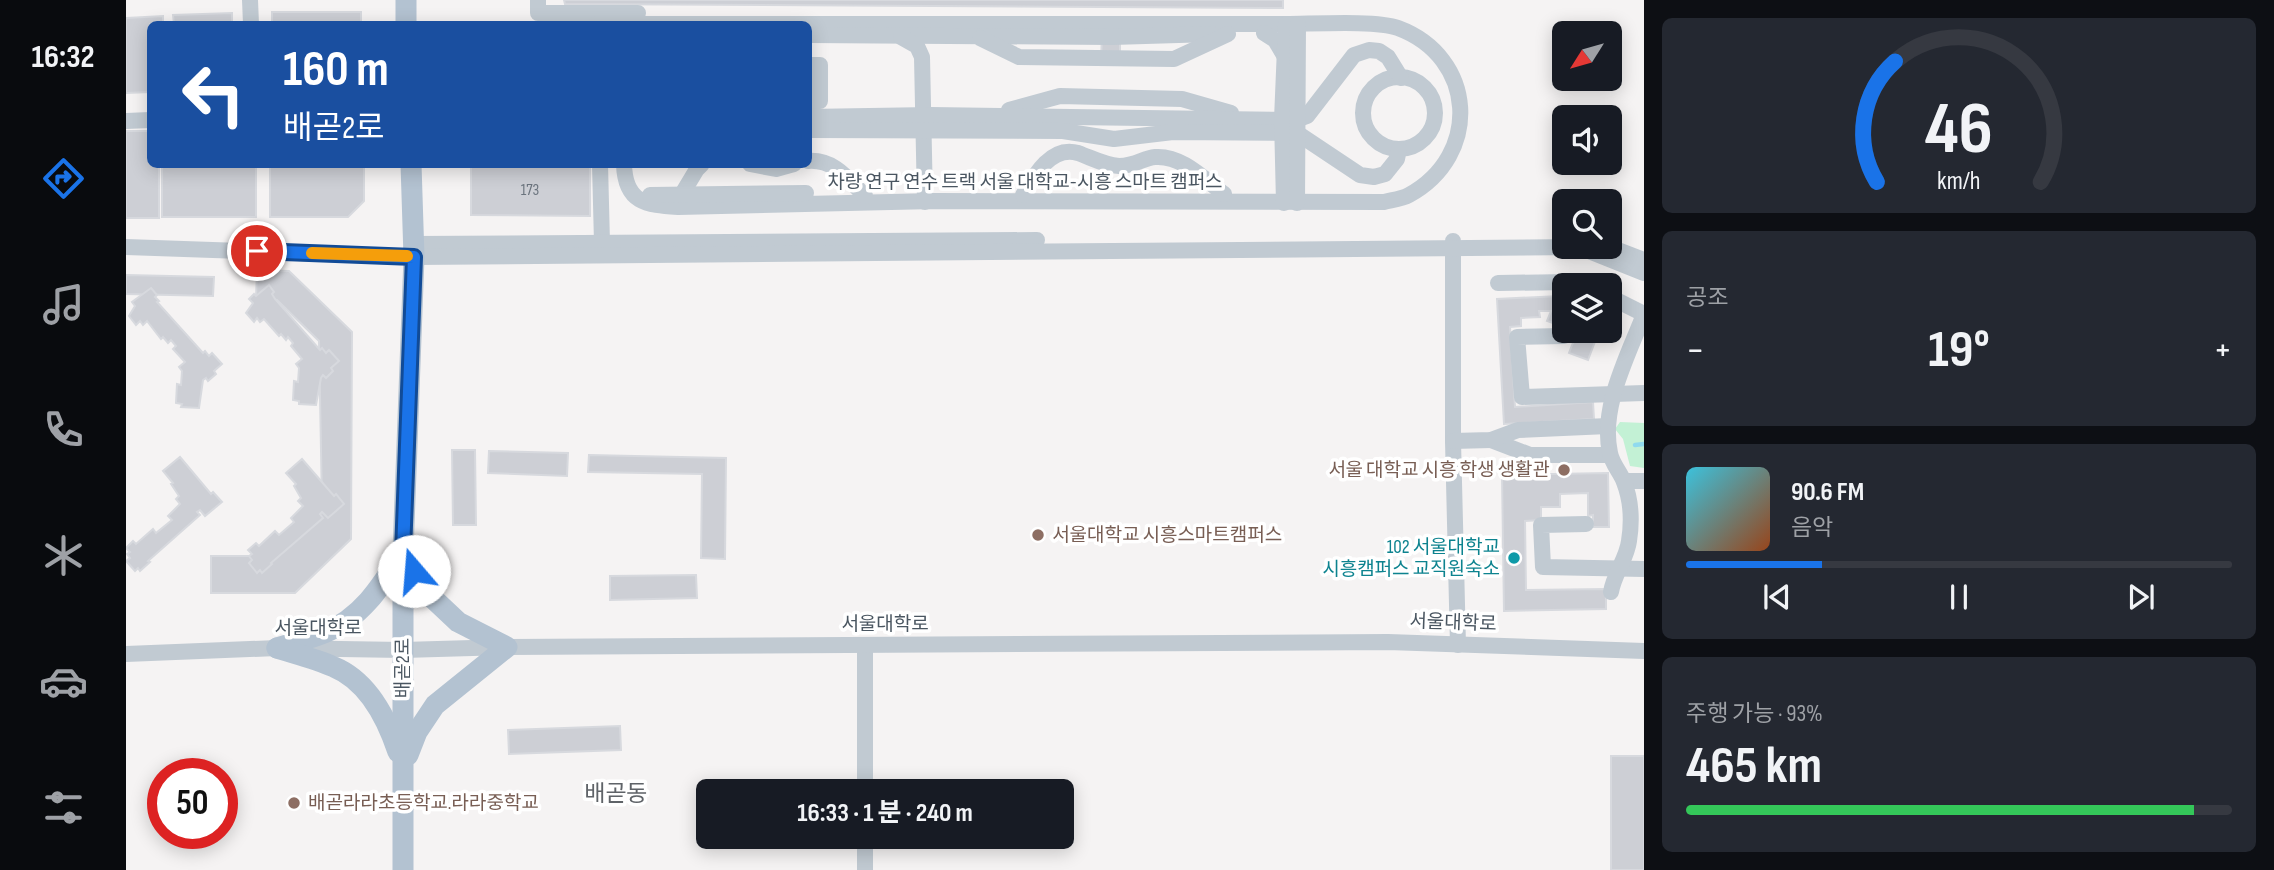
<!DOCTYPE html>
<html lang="ko">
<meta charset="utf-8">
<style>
:root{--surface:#171b24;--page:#242831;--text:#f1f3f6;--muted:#9ea1a6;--line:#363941;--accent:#1a73e8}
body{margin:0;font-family:"Sofia Sans Condensed","Noto Sans KR",sans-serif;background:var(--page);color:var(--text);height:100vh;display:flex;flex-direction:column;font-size:26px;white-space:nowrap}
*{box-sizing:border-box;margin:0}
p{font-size:23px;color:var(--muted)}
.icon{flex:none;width:38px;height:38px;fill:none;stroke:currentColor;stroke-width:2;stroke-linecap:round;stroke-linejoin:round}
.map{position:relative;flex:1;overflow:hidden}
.panel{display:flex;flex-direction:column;gap:18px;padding:18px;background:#0d0f14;width:630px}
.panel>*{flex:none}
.guide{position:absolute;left:21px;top:21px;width:665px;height:147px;border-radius:10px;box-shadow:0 4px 18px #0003;background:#1a4fa0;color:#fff;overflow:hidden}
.needle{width:46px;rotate:233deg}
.fabs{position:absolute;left:1426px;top:21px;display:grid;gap:14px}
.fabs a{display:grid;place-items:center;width:70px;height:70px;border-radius:10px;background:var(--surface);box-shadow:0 4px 18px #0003;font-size:35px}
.speed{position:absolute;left:21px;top:758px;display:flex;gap:14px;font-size:35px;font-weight:700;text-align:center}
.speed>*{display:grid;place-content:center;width:91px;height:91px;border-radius:50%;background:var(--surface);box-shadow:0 4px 18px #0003;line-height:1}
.speed .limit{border:10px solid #d22;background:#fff;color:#111}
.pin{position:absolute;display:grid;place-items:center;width:60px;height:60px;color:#fff;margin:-30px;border:4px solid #fff;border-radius:50%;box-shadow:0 2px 7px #0007}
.me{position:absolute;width:77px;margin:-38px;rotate:342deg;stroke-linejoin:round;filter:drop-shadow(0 0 5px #0008)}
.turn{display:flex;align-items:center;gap:24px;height:147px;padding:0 21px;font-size:32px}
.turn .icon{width:91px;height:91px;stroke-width:2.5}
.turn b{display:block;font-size:49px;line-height:60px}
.big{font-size:52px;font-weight:700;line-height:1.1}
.panel .widget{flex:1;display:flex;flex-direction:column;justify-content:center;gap:10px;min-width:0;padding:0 24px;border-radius:10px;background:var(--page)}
.panel .dial{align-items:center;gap:0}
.dial svg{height:182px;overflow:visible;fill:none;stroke:var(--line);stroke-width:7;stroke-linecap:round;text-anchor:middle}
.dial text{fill:var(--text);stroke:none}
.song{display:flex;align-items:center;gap:21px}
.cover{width:84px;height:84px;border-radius:10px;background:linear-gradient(135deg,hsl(190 70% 55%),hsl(20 70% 35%))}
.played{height:7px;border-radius:4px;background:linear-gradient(90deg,var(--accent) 25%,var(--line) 25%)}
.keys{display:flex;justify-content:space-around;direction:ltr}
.heat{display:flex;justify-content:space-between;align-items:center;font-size:38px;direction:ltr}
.charge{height:10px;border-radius:5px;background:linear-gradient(90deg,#34c759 93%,var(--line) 0)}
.trip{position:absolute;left:570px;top:779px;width:378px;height:70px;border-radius:10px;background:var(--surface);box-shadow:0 4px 18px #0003;font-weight:700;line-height:70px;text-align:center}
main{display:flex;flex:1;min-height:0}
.menu{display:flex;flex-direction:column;width:126px;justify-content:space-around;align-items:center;background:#090b0e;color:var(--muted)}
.menu .icon{width:49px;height:49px}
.menu .on{color:var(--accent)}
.menu b{font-size:32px;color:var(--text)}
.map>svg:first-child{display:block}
.green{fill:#c3f1d5}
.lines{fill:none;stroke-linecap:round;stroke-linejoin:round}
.stream{stroke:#90daee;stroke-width:4.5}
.building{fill:#cdcfd5;stroke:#d7d9de;stroke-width:2}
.minor{stroke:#c1cad2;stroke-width:16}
.major{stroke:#b3c2d1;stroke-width:21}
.route-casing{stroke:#114b97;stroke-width:18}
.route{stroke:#1a73e8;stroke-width:12}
.slow{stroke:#f59e0b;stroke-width:12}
.education-dot{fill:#8d6e63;stroke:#fff;stroke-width:2.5}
.culture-dot{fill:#0f9aa8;stroke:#fff;stroke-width:2.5}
.labels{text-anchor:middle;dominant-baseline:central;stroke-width:7;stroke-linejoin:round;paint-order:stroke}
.number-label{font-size:16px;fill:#6b747e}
.street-label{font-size:19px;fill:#4a5661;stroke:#fff}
.education-label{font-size:19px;fill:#785e54;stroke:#fff;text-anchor:start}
.culture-label{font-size:19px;fill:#0d838f;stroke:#fff;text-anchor:end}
.quarter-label{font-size:23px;fill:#5f6368;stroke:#fff}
</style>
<main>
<nav class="menu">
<b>16:32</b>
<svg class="icon on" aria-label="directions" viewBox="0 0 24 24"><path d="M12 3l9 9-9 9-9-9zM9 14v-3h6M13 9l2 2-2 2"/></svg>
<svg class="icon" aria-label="music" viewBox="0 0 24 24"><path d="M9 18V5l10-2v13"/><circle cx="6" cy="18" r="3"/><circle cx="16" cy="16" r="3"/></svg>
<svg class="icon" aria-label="phone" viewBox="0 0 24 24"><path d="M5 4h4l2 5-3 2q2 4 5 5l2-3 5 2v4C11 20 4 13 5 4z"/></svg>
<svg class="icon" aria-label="climate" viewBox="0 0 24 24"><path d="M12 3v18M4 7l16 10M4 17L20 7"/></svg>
<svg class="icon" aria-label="car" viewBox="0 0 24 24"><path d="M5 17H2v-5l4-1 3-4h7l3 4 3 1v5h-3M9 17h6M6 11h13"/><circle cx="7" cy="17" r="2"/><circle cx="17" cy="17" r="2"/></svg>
<svg class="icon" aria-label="filters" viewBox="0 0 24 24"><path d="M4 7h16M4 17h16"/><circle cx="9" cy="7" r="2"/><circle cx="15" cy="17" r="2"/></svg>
</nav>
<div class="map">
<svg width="1518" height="870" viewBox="0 0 1518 870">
<rect width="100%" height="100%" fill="#f5f3f3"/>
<path class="green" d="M1494,422l24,1v45l-14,-2 -7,-27 -8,-10z"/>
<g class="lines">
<path class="stream" d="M1509,445l9,-1"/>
</g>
<g class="building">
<path d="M438,0h719v8l-718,-4z"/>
<rect x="146" y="12" width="89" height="12"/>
<path d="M106,13v11h-58l-1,-9z"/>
<path d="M37,16v8h-13v68l-24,1v-75z"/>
<path d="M976,32h18v30h-19z"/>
<path d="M0,131h24v33h9v54h-33z"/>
<rect x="36" y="164" width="94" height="53"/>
<path d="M144,164h94v37l-16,16h-78z"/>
<path d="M345,164h119v52l-119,-1z"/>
<path d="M131,270l32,1 63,61 -1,207 -56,54h-84v-37h56l55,-51 -3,-164 -42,-41 -21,-1z"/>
<path d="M0,275l88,2 -1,19 -87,-2z"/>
<path d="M143,285l5,7 -2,2 3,5 45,51 2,-2 4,5 3,-3 10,11 -8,7 2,3 -7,7 -3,-3 -2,3 -5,27 -17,-1v-3l-6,-1 1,-19 4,1 1,-14 -3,-4 6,-5 -11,-13 2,-3 -5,-6 -2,3 -5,-6 -2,2 -15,-17 -4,3 -3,-4 -3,4 -8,-9 7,-10 -4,-4 5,-5 2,2z"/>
<path d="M25,288l6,7 -2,2 4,4 -2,1 46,51 2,-2 4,5 3,-3 10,11 -8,7 2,3 -8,7 -2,-3 -3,2 -4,28 -18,-1 1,-3 -6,-1 1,-19 4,1 1,-14 -3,-4 6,-5 -12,-13 3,-3 -5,-6 -3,3 -5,-6 -2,2 -14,-18 -4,4 -3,-4 -4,4 -7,-9 6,-10 -3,-4z"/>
<path d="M1434,296l4,2v29l-17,-6 4,-10h-12l1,6 -19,1v8l-11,1 5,80 78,-5 1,17 -90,5 -7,-125z"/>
<path d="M1448,331h25l-11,29 -19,-7 5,-13 -3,-1z"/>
<path d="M326,450h23l1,75h-23z"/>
<path d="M363,451l79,2 -1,23 -79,-3z"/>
<path d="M463,455l137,3 -1,101 -24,-1 1,-84 -114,-2z"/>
<path d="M54,457l31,37 2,-2 9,10 -17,14 -5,-6 -3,2 3,3 -52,46 2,1 -10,9 -2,-3 -3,3 -9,-10 4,-3 -3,-4 3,-2 -4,-4 7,-7 3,3 17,-15 3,4 16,-13 -4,-4 12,-12 -4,-5 3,-3 -8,-12 2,-1 -10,-12z"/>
<path d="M176,459l32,37 2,-2 8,10 -16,14 -6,-6 -2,2 3,4 -52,45 1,1 -10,9 -2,-3 -3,3 -8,-10 3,-3 -3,-4 3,-2 -4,-4 8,-7 3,3 16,-15 4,4 15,-13 -3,-4 12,-12 -5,-5 3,-3 -7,-12 2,-2 -10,-11z"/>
<path d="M1482,473l1,54h-16v-12l-5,1v-23l-28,1v13h-19v13l-16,1 1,69 80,-1v20l-102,2 -2,-136z"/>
<path d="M570,575l1,23 -87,2v-24z"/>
<path d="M494,726l1,24 -112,4 -1,-24z"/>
<rect x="1485" y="756" width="33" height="114"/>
</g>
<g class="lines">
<g class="minor">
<path d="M124,0l1,24"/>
<path d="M412,0v13h100"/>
<path d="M470,24h690c26,0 91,-4 112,4 78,29 84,127 11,167 -7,4 -17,5 -25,7l-450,-1 -256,6c-32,-2 -53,-4 -54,-43"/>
<path d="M1138,33l11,7 10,17"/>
<path d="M682,35l304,2 100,-3"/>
<path d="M775,37l16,9 5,11 3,145"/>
<path d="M854,38l39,19 155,2 54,-25"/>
<path d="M682,65h12v36h-12"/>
<circle cx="1273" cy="113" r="36"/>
<path d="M883,110l51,-14 122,3 49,14"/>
<path d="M682,117l123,-2 365,5 11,-4 47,-61 15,-5 10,1 9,6 13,21"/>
<path d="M0,121l24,-1"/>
<path d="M682,130l255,1 51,8 59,-7 124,1 63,42 14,2 11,-3 12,-15 2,-10"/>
<path d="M682,161c26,-2 40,18 57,35"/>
<path d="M474,164l2,79"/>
<path d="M624,164l26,5 18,-5"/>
<path d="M556,194l15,-25 5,-5"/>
<path d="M524,195l156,-2"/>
<path d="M897,195c11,-19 28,-50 55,-42 14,5 26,12 41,13 17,0 24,-8 36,-9 27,-2 49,22 69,37"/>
<path d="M1158,203l-2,-84 4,-95"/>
<path d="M1171,203l1,-179"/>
<path d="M1327,241v200l5,204"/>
<path d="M288,244l623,-4"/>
<path d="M0,247l288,10 1165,-10 65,26"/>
<path d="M1484,247l34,13"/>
<path d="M1372,283l71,-1 10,3"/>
<path d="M1484,297l34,17"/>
<path d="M1438,336l-47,1 5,60 122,-4"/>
<path d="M1365,440l39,15h80"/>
<path d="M1327,441l38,-1 27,-10 90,-4"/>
<path d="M1498,481h20"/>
<path d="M1460,524l-45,1 2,42 101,2"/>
<path d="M1485,592c3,-18 16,-34 18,-51 3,-19 2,-41 -5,-59 -3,-9 -12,-18 -14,-29 -10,-46 18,-97 34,-139"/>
<path d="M739,645v146"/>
<path d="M0,654l151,-6 126,2 104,-3 881,-5 256,9"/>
<path d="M739,836v34"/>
</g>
<g class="major">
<path d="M280,0v24"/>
<path d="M151,648c15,-5 32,-9 47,-15 38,-15 58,-48 79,-81l21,38 34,32 49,25 -72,58 -18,27 -9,23"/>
<path d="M151,648c19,6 39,11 57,19 34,14 53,52 64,85"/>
<path d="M277,870v-318l11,-295 -3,-93"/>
</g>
</g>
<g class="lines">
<g class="route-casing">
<path id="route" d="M131,251l157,6 -11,295 11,19"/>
</g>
<use href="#route" class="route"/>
<path class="slow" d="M186,253l95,3"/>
</g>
<g class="education-dot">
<circle cx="1438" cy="470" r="7"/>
<circle cx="912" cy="535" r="7"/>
<circle cx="168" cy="803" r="7"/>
</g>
<circle class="culture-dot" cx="1388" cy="558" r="7"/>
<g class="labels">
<g class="number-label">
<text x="404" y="190">173</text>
</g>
<g class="street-label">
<text x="899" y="182">차량 연구 연수 트랙 서울 대학교-시흥 스마트 캠퍼스</text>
<text transform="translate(1327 623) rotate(2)">서울대학로</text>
<text x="759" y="624">서울대학로</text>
<text x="192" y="628">서울대학로</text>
<text transform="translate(277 668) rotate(-90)">배곧2로</text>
</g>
<g class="education-label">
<text x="1424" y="470" text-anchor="end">서울 대학교 시흥 학생 생활관</text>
<text x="926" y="535">서울대학교 시흥스마트캠퍼스</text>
<text x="182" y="803">배곧라라초등학교.라라중학교</text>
</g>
<g class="culture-label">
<text x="1374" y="547">102 서울대학교<tspan x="1374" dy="22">시흥캠퍼스 교직원숙소</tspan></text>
</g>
<g class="quarter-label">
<text x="490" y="794">배곧동</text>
</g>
</g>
</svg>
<div class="fabs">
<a><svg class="needle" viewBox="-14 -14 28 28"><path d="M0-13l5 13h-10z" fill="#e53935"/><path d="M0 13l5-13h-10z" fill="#9ea1a6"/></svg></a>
<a><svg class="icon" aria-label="sound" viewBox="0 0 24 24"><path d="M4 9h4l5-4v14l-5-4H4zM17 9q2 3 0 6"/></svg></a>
<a><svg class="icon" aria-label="search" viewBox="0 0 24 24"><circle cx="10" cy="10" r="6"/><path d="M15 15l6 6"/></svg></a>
<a><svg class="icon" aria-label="layers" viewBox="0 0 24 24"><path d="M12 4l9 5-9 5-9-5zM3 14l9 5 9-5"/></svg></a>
</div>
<div class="speed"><div class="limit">50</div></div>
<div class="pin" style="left:131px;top:251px;background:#d93025"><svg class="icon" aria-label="arrive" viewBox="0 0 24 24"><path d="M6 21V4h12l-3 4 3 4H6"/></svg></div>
<svg class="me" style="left:288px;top:571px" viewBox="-20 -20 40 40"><circle r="19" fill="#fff"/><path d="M0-13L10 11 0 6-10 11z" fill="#1a73e8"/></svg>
<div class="trip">16:33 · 1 분 · 240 m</div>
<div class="guide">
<div class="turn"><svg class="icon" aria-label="left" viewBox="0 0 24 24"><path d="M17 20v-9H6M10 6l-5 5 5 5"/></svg><div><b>160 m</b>배곧2로</div></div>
</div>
</div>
<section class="panel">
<div class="widget dial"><svg viewBox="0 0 100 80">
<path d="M14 69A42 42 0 1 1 86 69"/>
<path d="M14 69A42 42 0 0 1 22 16" stroke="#1a73e8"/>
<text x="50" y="56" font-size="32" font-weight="700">46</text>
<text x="50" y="72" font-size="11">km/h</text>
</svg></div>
<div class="widget"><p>공조</p>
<div class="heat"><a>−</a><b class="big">19°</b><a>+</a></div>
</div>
<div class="widget">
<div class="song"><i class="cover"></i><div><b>90.6 FM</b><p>음악</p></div></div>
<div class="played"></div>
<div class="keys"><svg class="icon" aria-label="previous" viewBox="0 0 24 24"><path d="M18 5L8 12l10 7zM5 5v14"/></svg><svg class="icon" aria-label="pause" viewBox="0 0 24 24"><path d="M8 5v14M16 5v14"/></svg><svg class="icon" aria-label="next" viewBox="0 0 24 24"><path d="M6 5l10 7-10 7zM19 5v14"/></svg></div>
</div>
<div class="widget"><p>주행 가능 · 93%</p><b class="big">465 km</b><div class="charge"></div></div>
</section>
</main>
